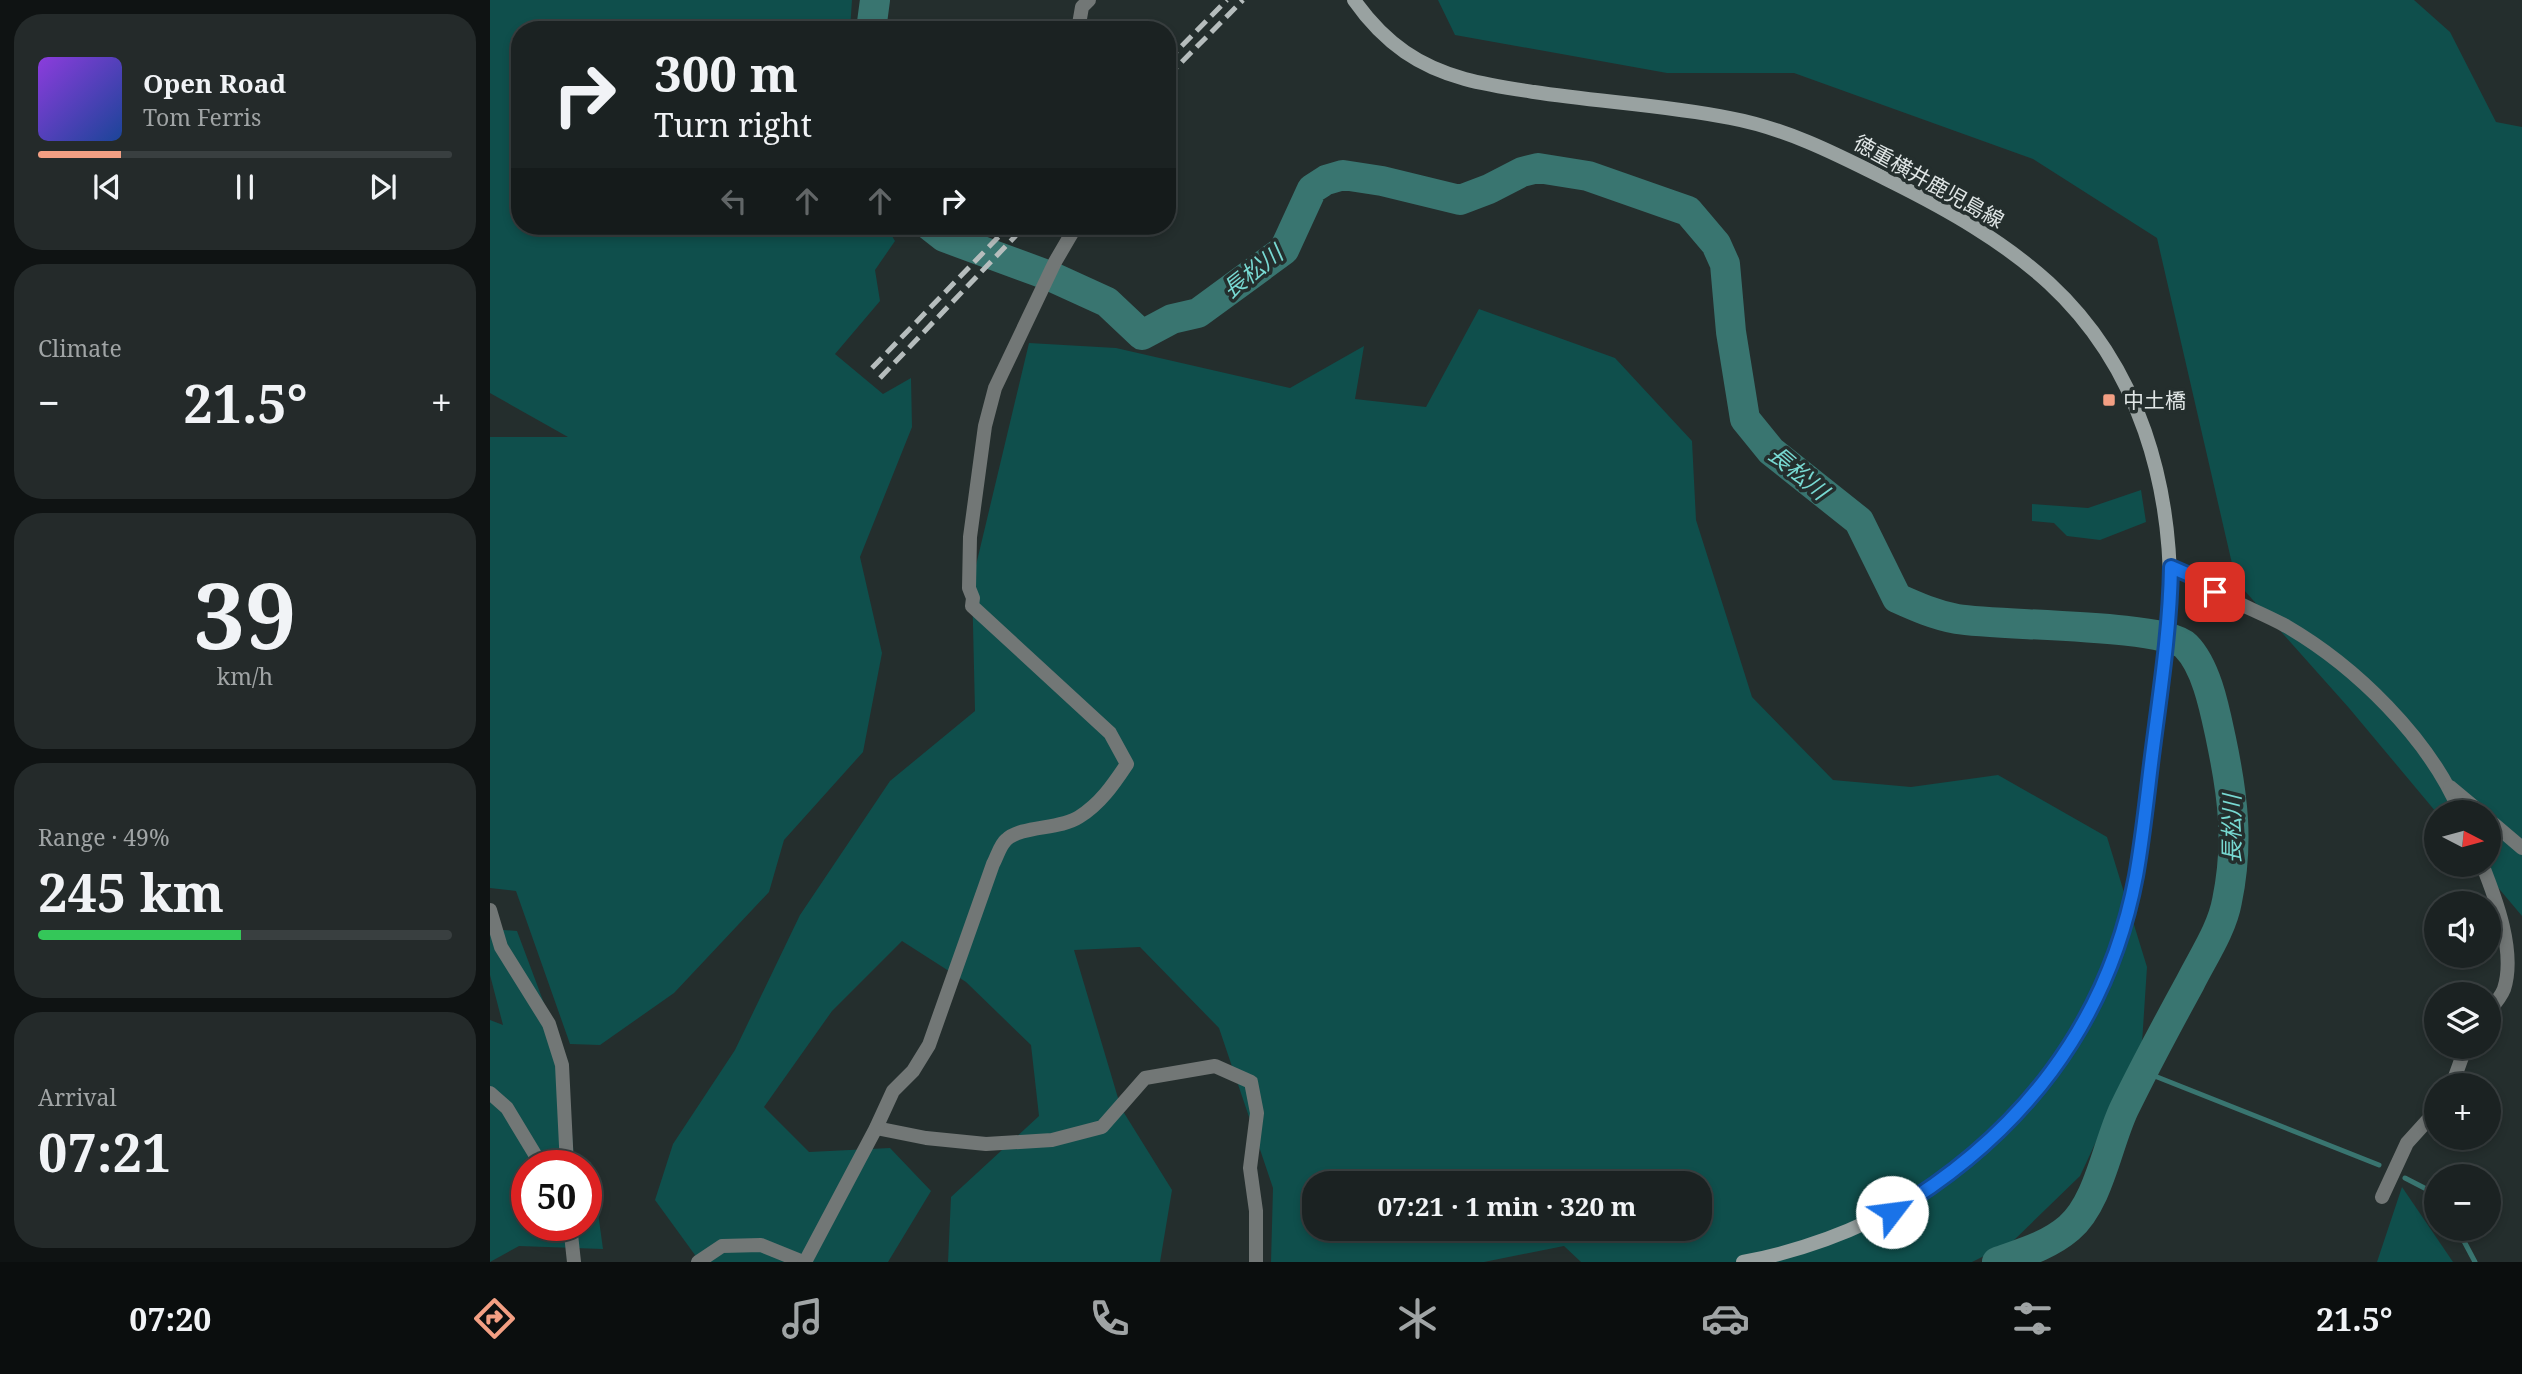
<!DOCTYPE html>
<meta charset="utf-8">
<style>
:root{--surface:#1b2222;--page:#242a2a;--text:#f1f3f6;--muted:#a0a4a5;--line:#393f40;--accent:#f39f83}
body{margin:0;font-family:"Noto Serif","Noto Sans JP",serif;background:var(--page);color:var(--text);height:100vh;display:flex;flex-direction:column;font-size:26px;white-space:nowrap}
*{box-sizing:border-box;margin:0}
p{font-size:23px;color:var(--muted)}
.icon{flex:none;width:38px;height:38px;fill:none;stroke:currentColor;stroke-width:2;stroke-linecap:round;stroke-linejoin:round}
.map{position:relative;flex:1;overflow:hidden}
.side{display:flex;flex-direction:column;gap:14px;padding:14px;background:#0f1313;width:490px}
.side>*{flex:none}
.banner{position:absolute;left:21px;top:21px;width:665px;height:214px;border-radius:28px;box-shadow:0 4px 10px #0003,0 0 0 2px var(--line);background:#1b2222;color:var(--text);overflow:hidden}
.needle{width:46px;rotate:96deg}
.tools{position:absolute;left:1934px;top:800px;display:grid;gap:14px}
.tools a{display:grid;place-items:center;width:77px;height:77px;border-radius:50%;background:var(--surface);box-shadow:0 4px 10px #0003,0 0 0 2px var(--line);font-size:35px}
.speed{position:absolute;left:21px;top:1150px;display:flex;gap:14px;font-size:35px;font-weight:700;text-align:center}
.speed>*{display:grid;place-content:center;width:91px;height:91px;border-radius:50%;background:var(--surface);box-shadow:0 4px 10px #0003,0 0 0 2px var(--line);line-height:1}
.speed .limit{border:10px solid #d22;background:#fff;color:#111}
.pin{position:absolute;display:grid;place-items:center;width:60px;height:60px;color:#fff;margin:-30px;border-radius:14px;box-shadow:0 4px 10px #0006}
.me{position:absolute;width:77px;margin:-38px;rotate:60deg;stroke-linejoin:round;filter:drop-shadow(0 0 5px #0008)}
.turn{display:flex;align-items:center;gap:24px;height:147px;padding:0 28px;font-size:32px}
.turn .icon{width:91px;height:91px;stroke-width:2.5}
.turn b{display:block;font-size:49px;line-height:60px}
.lanes{display:flex;align-items:center;height:66px;padding:0 28px;background:#0003;justify-content:center;gap:35px;direction:ltr}
.lanes .off{opacity:.35}
.big{font-size:52px;font-weight:700;line-height:1.1}
.side .card{flex:1;display:flex;flex-direction:column;justify-content:center;gap:10px;min-width:0;padding:0 24px;border-radius:28px;background:var(--page)}
.side .dial{align-items:center;gap:0}
.dial b{font-size:91px;line-height:1}
.song{display:flex;align-items:center;gap:21px}
.cover{width:84px;height:84px;border-radius:10px;background:linear-gradient(135deg,hsl(270 70% 55%),hsl(220 70% 35%))}
.played{height:7px;border-radius:4px;background:linear-gradient(90deg,var(--accent) 20%,var(--line) 20%)}
.keys{display:flex;justify-content:space-around;direction:ltr}
.heat{display:flex;justify-content:space-between;align-items:center;font-size:38px;direction:ltr}
.charge{height:10px;border-radius:5px;background:linear-gradient(90deg,#34c759 49%,var(--line) 0)}
.trip{position:absolute;left:812px;top:1171px;width:410px;height:70px;border-radius:28px;background:var(--surface);box-shadow:0 4px 10px #0003,0 0 0 2px var(--line);font-weight:700;line-height:70px;text-align:center}
.tab-bar{display:flex;height:112px;justify-content:space-around;align-items:center;background:#0b0e0e;color:var(--muted)}
.tab-bar .icon{width:49px;height:49px}
.tab-bar .active{color:var(--accent)}
.tab-bar b{font-size:32px;color:var(--text)}
main{display:flex;flex:1;min-height:0}
.map>svg:first-child{display:block}
.green{fill:#0f4f4c;fill-rule:evenodd}
.lines{fill:none;stroke-linecap:round;stroke-linejoin:round}
.stream{stroke:#397570;stroke-width:5}
.river{stroke:#397570;stroke-width:30}
.street{stroke:#727776;stroke-width:14}
.secondary{stroke:#99a2a1;stroke-width:14}
.rail{stroke:#b6bdbd;stroke-width:5;stroke-dasharray:14 7;stroke-linecap:butt}
.route-casing{stroke:#114b97;stroke-width:18}
.route{stroke:#1a73e8;stroke-width:12}
.poi-dot{fill:#f39f83;stroke:#242e2d;stroke-width:2.5}
.labels{text-anchor:middle;dominant-baseline:central;stroke-width:7;stroke-linejoin:round;paint-order:stroke}
.street-label{font-size:21px;fill:#e0e6e6;stroke:#242e2d}
.poi-label{font-size:21px;fill:#e0e6e6;stroke:#242e2d;text-anchor:start}
.water-label{font-size:23px;font-style:italic;fill:#78d9d2;stroke:#242e2d}
</style>
<main>
<section class="side">
<div class="card">
<div class="song"><i class="cover"></i><div><b>Open Road</b><p>Tom Ferris</p></div></div>
<div class="played"></div>
<div class="keys"><svg class="icon" aria-label="previous" viewBox="0 0 24 24"><path d="M18 5L8 12l10 7zM5 5v14"/></svg><svg class="icon" aria-label="pause" viewBox="0 0 24 24"><path d="M8 5v14M16 5v14"/></svg><svg class="icon" aria-label="next" viewBox="0 0 24 24"><path d="M6 5l10 7-10 7zM19 5v14"/></svg></div>
</div>
<div class="card"><p>Climate</p>
<div class="heat"><a>−</a><b class="big">21.5°</b><a>+</a></div>
</div>
<div class="card dial"><b>39</b><p>km/h</p></div>
<div class="card"><p>Range · 49%</p><b class="big">245 km</b><div class="charge"></div></div>
<div class="card"><p>Arrival</p><b class="big">07:21</b></div>
</section>
<div class="map">
<svg width="2032" height="1262" viewBox="0 0 2032 1262">
<rect width="100%" height="100%" fill="#242e2d"/>
<g class="green">
<path d="M0,0h362l-2,30h-330v196h366l9,15 -20,29 5,31 -45,53 48,40 28,-16 1,49 -52,130 22,96 -19,99 -79,88 -15,52 -95,101 -74,52 -30,-1 -54,-153 -26,-3v-451h78l-78,-44z"/>
<path d="M948,0h976l36,32 46,90 26,5v789l-43,-51 9,-1v-52h-52l-87,-104 -113,-127 -79,-343 -124,-79 -239,-86h-127l-212,-38z"/>
<path d="M989,309l136,49 77,83 4,79 56,177 81,83 78,7 87,-12 109,62 40,130 -5,76 -62,133 -68,66 -40,20h-391l-17,-16 -80,16h-213l2,-74 -54,-160 -79,-81 -66,3 47,158 51,82 -12,72h-212l3,-65 88,-81 -8,-71 -65,-63 -64,-41 -70,70 -68,96 45,45 81,-4 41,43 -43,71h-197l4,-7 -40,-55 18,-56 62,-94 65,-135 90,-134 85,-70 -3,-129 57,-239 87,5 174,40 74,-42 -9,53 71,8zM824,1183h385v45h-385z"/>
<path d="M1651,490l5,32 -46,18 -33,-4 -13,-13 -22,-2v-17l56,4z"/>
<path d="M0,929l27,2 49,131 8,96 17,4 12,87 -84,-3 -29,16v-242l13,5 -13,-50zM37,1166h59v59h-59z"/>
<path d="M1912,1187l51,75h-76z"/>
</g>
<g class="lines">
<g class="stream">
<path d="M1652,1071l237,94"/>
<path d="M1915,1178l31,16"/>
<path d="M1967,1228l18,34"/>
</g>
<g class="river">
<path d="M381,30l4,-30"/>
<path d="M440,226l14,11 106,39 57,26 35,33 30,-16 26,-6 86,-63 28,-61 14,-9 17,-5 39,6 78,19 29,-11 33,-17 16,-4 50,8 77,27 23,8 28,33 9,20 6,68 14,87 26,32 88,70 38,77c20,9 38,17 60,21 41,7 207,5 229,27 21,21 29,65 35,93 12,57 18,104 6,162 -5,28 -24,56 -37,82 -23,42 -45,83 -66,126 -17,36 -25,93 -55,119 -21,18 -47,25 -72,34"/>
</g>
<g class="street">
<path d="M588,30l4,-23 7,-7"/>
<path d="M1681,567c17,7 31,18 47,26 22,12 46,21 68,33 69,40 143,112 174,186"/>
<path d="M1960,787l30,25"/>
<path d="M1998,819l34,29"/>
<path d="M1992,864c14,35 34,88 22,125 -3,8 -10,16 -16,23"/>
<path d="M0,910l11,37 48,77 13,41 5,101"/>
<path d="M1962,1085l14,-39"/>
<path d="M0,1093l17,15 35,58"/>
<path d="M386,1128l50,10 60,6 66,-4 50,-13 43,-49 70,-12 36,16 6,31 -7,55 6,43v51"/>
<path d="M1892,1197l25,-54 29,-32"/>
<path d="M80,1225l4,37"/>
<path d="M208,1262l24,-16 39,-1 42,17"/>
<path d="M315,1262l71,-134 17,-37 20,-20 16,-26 64,-181c4,-7 7,-19 13,-24 16,-15 53,-10 73,-23 21,-13 34,-32 48,-53l-17,-31 -138,-127 1,-8 -4,-10 1,-51 15,-111 10,-38 60,-126 21,-36"/>
</g>
<path class="secondary" d="M864,0c14,20 31,38 51,52 39,27 83,33 129,40 65,10 131,13 196,26 59,11 110,38 162,64 56,28 111,59 157,101 91,84 124,203 121,324 -6,58 -13,115 -21,173 -6,49 -12,98 -26,146 -52,178 -199,302 -380,336"/>
<g class="rail">
<path d="M677,61l60,-61"/>
<path d="M677,77l76,-77"/>
<path d="M382,368l137,-142"/>
<path d="M390,378l145,-152"/>
</g>
</g>
<g class="lines">
<g class="route-casing">
<path id="route" d="M1402,1212c128,-76 216,-187 244,-336 7,-39 11,-80 16,-120 8,-63 18,-126 19,-189l23,10 21,15"/>
</g>
<use href="#route" class="route"/>
</g>
<rect class="poi-dot" x="1612" y="393" width="14" height="14" rx="3.5"/>
<g class="labels">
<g class="street-label">
<text transform="translate(1439 181) rotate(29)">徳重横井鹿児島線</text>
</g>
<g class="poi-label">
<text x="1633" y="400">中土橋</text>
</g>
<g class="water-label">
<text transform="translate(762 271) rotate(-38)">長松川</text>
<text transform="translate(1309 472) rotate(40)">長松川</text>
<text transform="translate(1741 829) rotate(-90)">長松川</text>
</g>
</g>
</svg>
<div class="tools">
<a><svg class="needle" viewBox="-14 -14 28 28"><path d="M0-13l5 13h-10z" fill="#e53935"/><path d="M0 13l5-13h-10z" fill="#a0a4a5"/></svg></a>
<a><svg class="icon" aria-label="sound" viewBox="0 0 24 24"><path d="M4 9h4l5-4v14l-5-4H4zM17 9q2 3 0 6"/></svg></a>
<a><svg class="icon" aria-label="layers" viewBox="0 0 24 24"><path d="M12 4l9 5-9 5-9-5zM3 14l9 5 9-5"/></svg></a>
<a>+</a>
<a>−</a>
</div>
<div class="speed"><div class="limit">50</div></div>
<div class="pin" style="left:1725px;top:592px;background:#d93025"><svg class="icon" aria-label="arrive" viewBox="0 0 24 24"><path d="M6 21V4h12l-3 4 3 4H6"/></svg></div>
<svg class="me" style="left:1402px;top:1212px" viewBox="-20 -20 40 40"><circle r="19" fill="#fff"/><path d="M0-13L10 11 0 6-10 11z" fill="#1a73e8"/></svg>
<div class="trip">07:21 · 1 min · 320 m</div>
<div class="banner">
<div class="turn"><svg class="icon" aria-label="right" viewBox="0 0 24 24"><path d="M7 20v-9h11M14 6l5 5-5 5"/></svg><div><b>300 m</b>Turn right</div></div>
<div class="lanes"><svg class="icon off" aria-label="left" viewBox="0 0 24 24"><path d="M17 20v-9H6M10 6l-5 5 5 5"/></svg><svg class="icon off" aria-label="ahead" viewBox="0 0 24 24"><path d="M12 20V5M6 11l6-6 6 6"/></svg><svg class="icon off" aria-label="ahead" viewBox="0 0 24 24"><path d="M12 20V5M6 11l6-6 6 6"/></svg><svg class="icon" aria-label="right" viewBox="0 0 24 24"><path d="M7 20v-9h11M14 6l5 5-5 5"/></svg></div>
</div>
</div>
</main>
<nav class="tab-bar">
<b>07:20</b>
<svg class="icon active" aria-label="directions" viewBox="0 0 24 24"><path d="M12 3l9 9-9 9-9-9zM9 14v-3h6M13 9l2 2-2 2"/></svg>
<svg class="icon" aria-label="music" viewBox="0 0 24 24"><path d="M9 18V5l10-2v13"/><circle cx="6" cy="18" r="3"/><circle cx="16" cy="16" r="3"/></svg>
<svg class="icon" aria-label="phone" viewBox="0 0 24 24"><path d="M5 4h4l2 5-3 2q2 4 5 5l2-3 5 2v4C11 20 4 13 5 4z"/></svg>
<svg class="icon" aria-label="climate" viewBox="0 0 24 24"><path d="M12 3v18M4 7l16 10M4 17L20 7"/></svg>
<svg class="icon" aria-label="car" viewBox="0 0 24 24"><path d="M5 17H2v-5l4-1 3-4h7l3 4 3 1v5h-3M9 17h6M6 11h13"/><circle cx="7" cy="17" r="2"/><circle cx="17" cy="17" r="2"/></svg>
<svg class="icon" aria-label="filters" viewBox="0 0 24 24"><path d="M4 7h16M4 17h16"/><circle cx="9" cy="7" r="2"/><circle cx="15" cy="17" r="2"/></svg>
<b>21.5°</b>
</nav>
